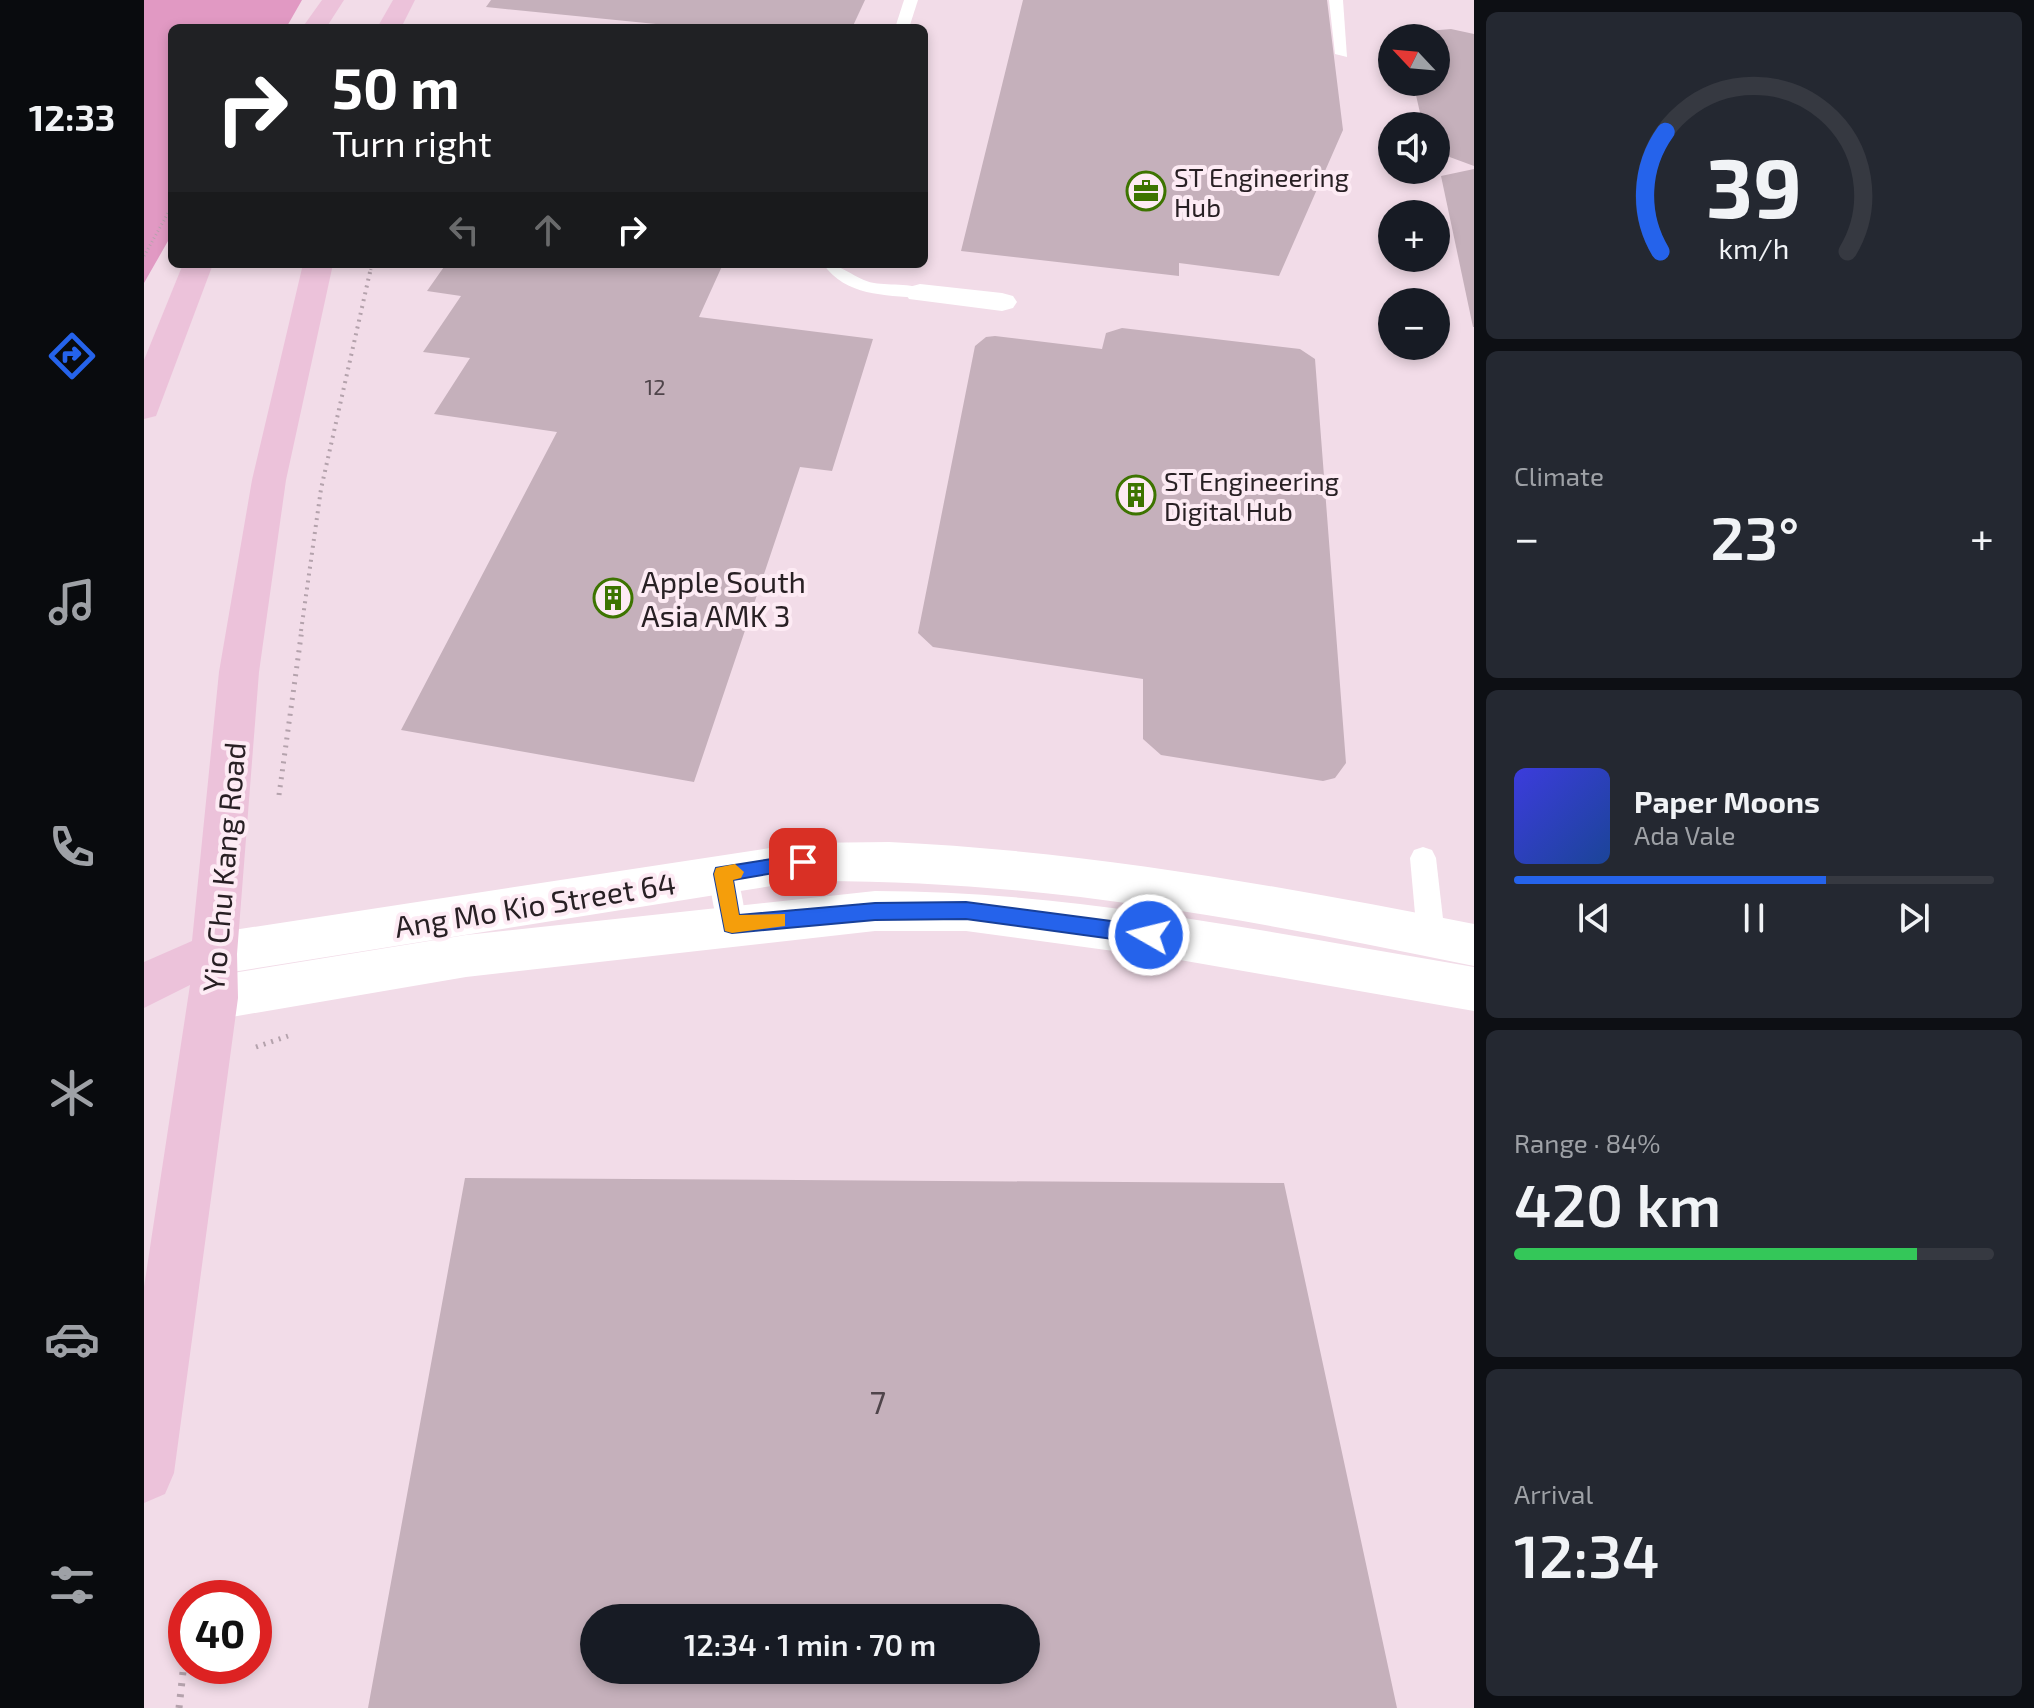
<!DOCTYPE html>
<meta charset="utf-8">
<style>
:root{--surface:#171b24;--page:#242831;--text:#f1f3f6;--muted:#9ea1a6;--line:#363941;--accent:#2563eb}
body{margin:0;font-family:"Exo 2",sans-serif;background:var(--page);color:var(--text);height:100vh;display:flex;flex-direction:column;font-size:30px;white-space:nowrap}
*{box-sizing:border-box;margin:0}
p{font-size:26px;color:var(--muted)}
.icon{flex:none;width:44px;height:44px;fill:none;stroke:currentColor;stroke-width:2;stroke-linecap:round;stroke-linejoin:round}
.map{position:relative;flex:1;overflow:hidden}
.side{display:flex;flex-direction:column;gap:12px;padding:12px;background:#0d0f14;width:560px}
.side>*{flex:none}
.guide{position:absolute;left:24px;top:24px;width:760px;height:244px;border-radius:12px;box-shadow:0 4px 12px #0003;background:#202124;color:#fff;overflow:hidden}
.needle{width:52px;rotate:296deg}
.buttons{position:absolute;left:1234px;top:24px;display:grid;gap:16px}
.buttons a{display:grid;place-items:center;width:72px;height:72px;border-radius:50%;background:var(--surface);box-shadow:0 4px 12px #0003;font-size:40px}
.speed{position:absolute;left:24px;top:1580px;display:flex;gap:16px;font-size:40px;font-weight:700;text-align:center}
.speed>*{display:grid;place-content:center;width:104px;height:104px;border-radius:50%;background:var(--surface);box-shadow:0 4px 12px #0003;line-height:1}
.speed .limit{border:12px solid #d22;background:#fff;color:#111}
.pin{position:absolute;display:grid;place-items:center;width:68px;height:68px;color:#fff;margin:-34px;border-radius:16px;box-shadow:0 4px 12px #0006}
.me{position:absolute;width:88px;margin:-44px;rotate:278deg;stroke-linejoin:round;filter:drop-shadow(0 0 6px #0008)}
.turn{display:flex;align-items:center;gap:28px;height:168px;padding:0 32px;font-size:36px}
.turn .icon{width:104px;height:104px;stroke-width:2.5}
.turn b{display:block;font-size:56px;line-height:68px}
.lanes{display:flex;align-items:center;height:76px;padding:0 32px;background:#0003;justify-content:center;gap:40px;direction:ltr}
.lanes .off{opacity:.35}
.big{font-size:60px;font-weight:600;line-height:1.1}
.side .card{flex:1;display:flex;flex-direction:column;justify-content:center;gap:12px;min-width:0;padding:0 28px;border-radius:12px;background:var(--page)}
.side .dial{align-items:center;gap:0}
.dial svg{height:208px;overflow:visible;fill:none;stroke:var(--line);stroke-width:7;stroke-linecap:round;text-anchor:middle}
.dial text{fill:var(--text);stroke:none}
.song{display:flex;align-items:center;gap:24px}
.cover{width:96px;height:96px;border-radius:12px;background:linear-gradient(135deg,hsl(240 70% 55%),hsl(220 70% 35%))}
.played{height:8px;border-radius:4px;background:linear-gradient(90deg,var(--accent) 65%,var(--line) 65%)}
.keys{display:flex;justify-content:space-around;direction:ltr}
.heat{display:flex;justify-content:space-between;align-items:center;font-size:44px;direction:ltr}
.charge{height:12px;border-radius:6px;background:linear-gradient(90deg,#34c759 84%,var(--line) 0)}
.trip{position:absolute;left:436px;top:1604px;width:460px;height:80px;border-radius:40px;background:var(--surface);box-shadow:0 4px 12px #0003;font-weight:600;line-height:80px;text-align:center}
main{display:flex;flex:1;min-height:0}
.menu{display:flex;flex-direction:column;width:144px;justify-content:space-around;align-items:center;background:#090b0e;color:var(--muted)}
.menu .icon{width:56px;height:56px}
.menu .on{color:var(--accent)}
.menu b{font-size:36px;color:var(--text)}
.map>svg:first-child{display:block}
.green{fill:#e199c3}
.building{fill:#c5b0bb;fill-rule:evenodd}
.lines{fill:none;stroke-linecap:round;stroke-linejoin:round}
.path-far3{stroke:#b4a2ac;stroke-width:3;stroke-dasharray:1 3;stroke-linecap:butt}
.path-far2{stroke:#b4a2ac;stroke-width:4;stroke-dasharray:2 5;stroke-linecap:butt}
.path-far1{stroke:#b4a2ac;stroke-width:5;stroke-dasharray:2 6;stroke-linecap:butt}
.path{stroke:#b4a2ac;stroke-width:7;stroke-dasharray:3 8;stroke-linecap:butt}
.service{fill:#fff;fill-rule:evenodd}
.minor{fill:#fff;fill-rule:evenodd}
.tertiary{fill:#fff;fill-rule:evenodd}
.primary{fill:#ecc2da;fill-rule:evenodd}
.route{fill:#2563eb;stroke:#184099;stroke-width:2}
.slow{fill:#f59e0b}
.labels{text-anchor:middle;dominant-baseline:central;stroke-width:8;stroke-linejoin:round;paint-order:stroke}
.far-number-label{font-size:22px;fill:#4f444a}
.far-poi-label{font-size:26px;fill:#282024;stroke:#fdebf4;text-anchor:start}
.poi-label{font-size:30px;fill:#282024;stroke:#fdebf4;text-anchor:start}
.street-label{font-size:30px;fill:#282024;stroke:#fdebf4}
.near-number-label{font-size:32px;fill:#4f444a}
</style>
<main>
<nav class="menu">
<b>12:33</b>
<svg class="icon on" aria-label="directions" viewBox="0 0 24 24"><path d="M12 3l9 9-9 9-9-9zM9 14v-3h6M13 9l2 2-2 2"/></svg>
<svg class="icon" aria-label="music" viewBox="0 0 24 24"><path d="M9 18V5l10-2v13"/><circle cx="6" cy="18" r="3"/><circle cx="16" cy="16" r="3"/></svg>
<svg class="icon" aria-label="phone" viewBox="0 0 24 24"><path d="M5 4h4l2 5-3 2q2 4 5 5l2-3 5 2v4C11 20 4 13 5 4z"/></svg>
<svg class="icon" aria-label="climate" viewBox="0 0 24 24"><path d="M12 3v18M4 7l16 10M4 17L20 7"/></svg>
<svg class="icon" aria-label="car" viewBox="0 0 24 24"><path d="M5 17H2v-5l4-1 3-4h7l3 4 3 1v5h-3M9 17h6M6 11h13"/><circle cx="7" cy="17" r="2"/><circle cx="17" cy="17" r="2"/></svg>
<svg class="icon" aria-label="filters" viewBox="0 0 24 24"><path d="M4 7h16M4 17h16"/><circle cx="9" cy="7" r="2"/><circle cx="15" cy="17" r="2"/></svg>
</nav>
<div class="map">
<svg width="1330" height="1708" viewBox="0 0 1330 1708">
<rect width="100%" height="100%" fill="#f2dce8"/>
<path class="green" d="M0,0h158l-16,28h-114v206l-28,49z"/>
<g class="building">
<path d="M347,0h374l-13,28h-156l-210,-21z"/>
<path d="M879,0h304l16,130 -64,146 -100,-13v13l-218,-25z"/>
<path d="M1307,29l23,5v132l-38,-14v-26h-13l-10,-44h23v-44h-25l5,-6z"/>
<path d="M1330,169v158h-1l-32,-151z"/>
<path d="M302,264h277l-24,53 174,22 -41,132 -32,-4 -106,315 -293,-52 156,-298 -123,-18 36,-56 -47,-6 38,-56 -34,-5z"/>
<path d="M978,328l178,21 15,10 31,404 -11,15 -12,3 -162,-26 -18,-16v-60l-210,-32 -15,-14 57,-287 11,-9 9,-1 107,13 4,-16z"/>
<path d="M321,1178l819,5 113,525h-1029zM450,1618h432v52h-432z"/>
</g>
<g class="lines">
<g class="path-far3">
<path d="M0,256l28,-50"/>
<path d="M226,274l2,-10"/>
</g>
<path class="path-far2" d="M157,631l20,-142 49,-217"/>
<g class="path-far1">
<path d="M135,795l23,-166"/>
<path d="M112,1047l32,-11"/>
</g>
<path class="path" d="M35,1708l5,-45"/>
<g class="service">
<path d="M760,0h14l-9,28h-14z"/>
<path d="M1185,0h14l4,57 -12,-3z"/>
<path d="M679,264c21,0 30,15 51,19 16,3 43,-1 55,10l-9,5c-36,-3 -74,-2 -97,-34z"/>
<path d="M1279,847l9,3 4,8 9,78 -4,9 -10,3 -10,-3 -4,-9 -7,-78 4,-8z"/>
<path d="M579,863l9,3c8,16 17,51 10,68l-10,3 -10,-3c-7,-17 -16,-52 -8,-68z"/>
</g>
<path class="minor" d="M776,284l82,9 11,3 4,6 -4,6 -11,3 -93,-12 -4,-6 4,-6z"/>
<g class="tertiary">
<path d="M745,842c198,9 391,44 585,82v42c-226,-47 -439,-87 -671,-85l-589,94 -16,-6 -7,-15 7,-15 16,-6 589,-90z"/>
<path d="M731,891c201,0 401,43 599,76v44l-294,-51 -214,-29h-91l-409,46 -252,43 -17,-6 -7,-16 7,-16 17,-6 252,-41z"/>
</g>
<g class="primary">
<path d="M178,0h22l-18,28h-24z"/>
<path d="M249,0h22l-14,28h-24z"/>
<path d="M39,264h30l-57,152 -12,3v-59z"/>
<path d="M159,264h30l-47,216 -27,192 -22,282 1,44 -64,475 -9,21 -21,9v-216l46,-302 -46,23v-46l48,-21 27,-269 33,-192z"/>
</g>
</g>
<path class="route" d="M659,854l7,2v11l-77,13 6,35 136,-12 91,-1 183,24 10,9 -10,9 -183,-25 -91,1 -143,13 -7,-2 -11,-57 2,-6z"/>
<path class="slow" d="M591,864l9,8 -3,6 -8,2 6,35 46,-1v12l-53,7 -7,-2 -11,-57 2,-6z"/>
<defs>
<g id="office-ring" transform="scale(2)"><circle r="9.5" fill="#fdebf4" stroke="#3d7400" stroke-width="1.5"/><path d="M-6-3h4V-5.5h4V-3h4V5H-6ZM-1-4.5V-3h2v-1.5ZM-6 0V1H6V0Z" fill="#3d7400"/></g>
<g id="building-ring" transform="scale(2)"><circle r="9.5" fill="#fdebf4" stroke="#3d7400" stroke-width="1.5"/><path d="M-4-6H4V6H1V3H-1V6H-4ZM-2.5-4.3h1.7v1.8h-1.7ZM.8-4.3h1.7v1.8H.8ZM-2.5-1h1.7V.8h-1.7ZM.8-1h1.7V.8H.8Z" fill="#3d7400"/></g>
</defs>
<g fill-rule="evenodd">
<use href="#office-ring" x="1002" y="191"/>
<use href="#building-ring" x="992" y="495"/>
<use href="#building-ring" x="469" y="598"/>
</g>
<g class="labels">
<g class="far-number-label">
<text x="511" y="386">12</text>
</g>
<g class="far-poi-label">
<text x="1030" y="176">ST Engineering<tspan x="1030" dy="30">Hub</tspan></text>
<text x="1020" y="480">ST Engineering<tspan x="1020" dy="30">Digital Hub</tspan></text>
</g>
<g class="poi-label">
<text x="497" y="581">Apple South<tspan x="497" dy="34">Asia AMK 3</tspan></text>
</g>
<g class="street-label">
<text transform="translate(79 867) rotate(-85)">Yio Chu Kang Road</text>
<text transform="translate(391 904) rotate(-9)">Ang Mo Kio Street 64</text>
</g>
<g class="near-number-label">
<text x="734" y="1401">7</text>
</g>
</g>
</svg>
<div class="buttons">
<a><svg class="needle" viewBox="-14 -14 28 28"><path d="M0-13l5 13h-10z" fill="#e53935"/><path d="M0 13l5-13h-10z" fill="#9ea1a6"/></svg></a>
<a><svg class="icon" aria-label="sound" viewBox="0 0 24 24"><path d="M4 9h4l5-4v14l-5-4H4zM17 9q2 3 0 6"/></svg></a>
<a>+</a>
<a>−</a>
</div>
<div class="speed"><div class="limit">40</div></div>
<div class="pin" style="left:659px;top:862px;background:#d93025"><svg class="icon" aria-label="arrive" viewBox="0 0 24 24"><path d="M6 21V4h12l-3 4 3 4H6"/></svg></div>
<svg class="me" style="left:1005px;top:935px" viewBox="-20 -20 40 40"><circle r="17" fill="#2563eb" stroke="#fff" stroke-width="3"/><path d="M0-11L8 9 0 5-8 9z" fill="#fff"/></svg>
<div class="trip">12:34 · 1 min · 70 m</div>
<div class="guide">
<div class="turn"><svg class="icon" aria-label="right" viewBox="0 0 24 24"><path d="M7 20v-9h11M14 6l5 5-5 5"/></svg><div><b>50 m</b>Turn right</div></div>
<div class="lanes"><svg class="icon off" aria-label="left" viewBox="0 0 24 24"><path d="M17 20v-9H6M10 6l-5 5 5 5"/></svg><svg class="icon off" aria-label="ahead" viewBox="0 0 24 24"><path d="M12 20V5M6 11l6-6 6 6"/></svg><svg class="icon" aria-label="right" viewBox="0 0 24 24"><path d="M7 20v-9h11M14 6l5 5-5 5"/></svg></div>
</div>
</div>
<section class="side">
<div class="card dial"><svg viewBox="0 0 100 80">
<path d="M14 69A42 42 0 1 1 86 69"/>
<path d="M14 69A42 42 0 0 1 16 23" stroke="#2563eb"/>
<text x="50" y="56" font-size="32" font-weight="700">39</text>
<text x="50" y="72" font-size="11">km/h</text>
</svg></div>
<div class="card"><p>Climate</p>
<div class="heat"><a>−</a><b class="big">23°</b><a>+</a></div>
</div>
<div class="card">
<div class="song"><i class="cover"></i><div><b>Paper Moons</b><p>Ada Vale</p></div></div>
<div class="played"></div>
<div class="keys"><svg class="icon" aria-label="previous" viewBox="0 0 24 24"><path d="M18 5L8 12l10 7zM5 5v14"/></svg><svg class="icon" aria-label="pause" viewBox="0 0 24 24"><path d="M8 5v14M16 5v14"/></svg><svg class="icon" aria-label="next" viewBox="0 0 24 24"><path d="M6 5l10 7-10 7zM19 5v14"/></svg></div>
</div>
<div class="card"><p>Range · 84%</p><b class="big">420 km</b><div class="charge"></div></div>
<div class="card"><p>Arrival</p><b class="big">12:34</b></div>
</section>
</main>
